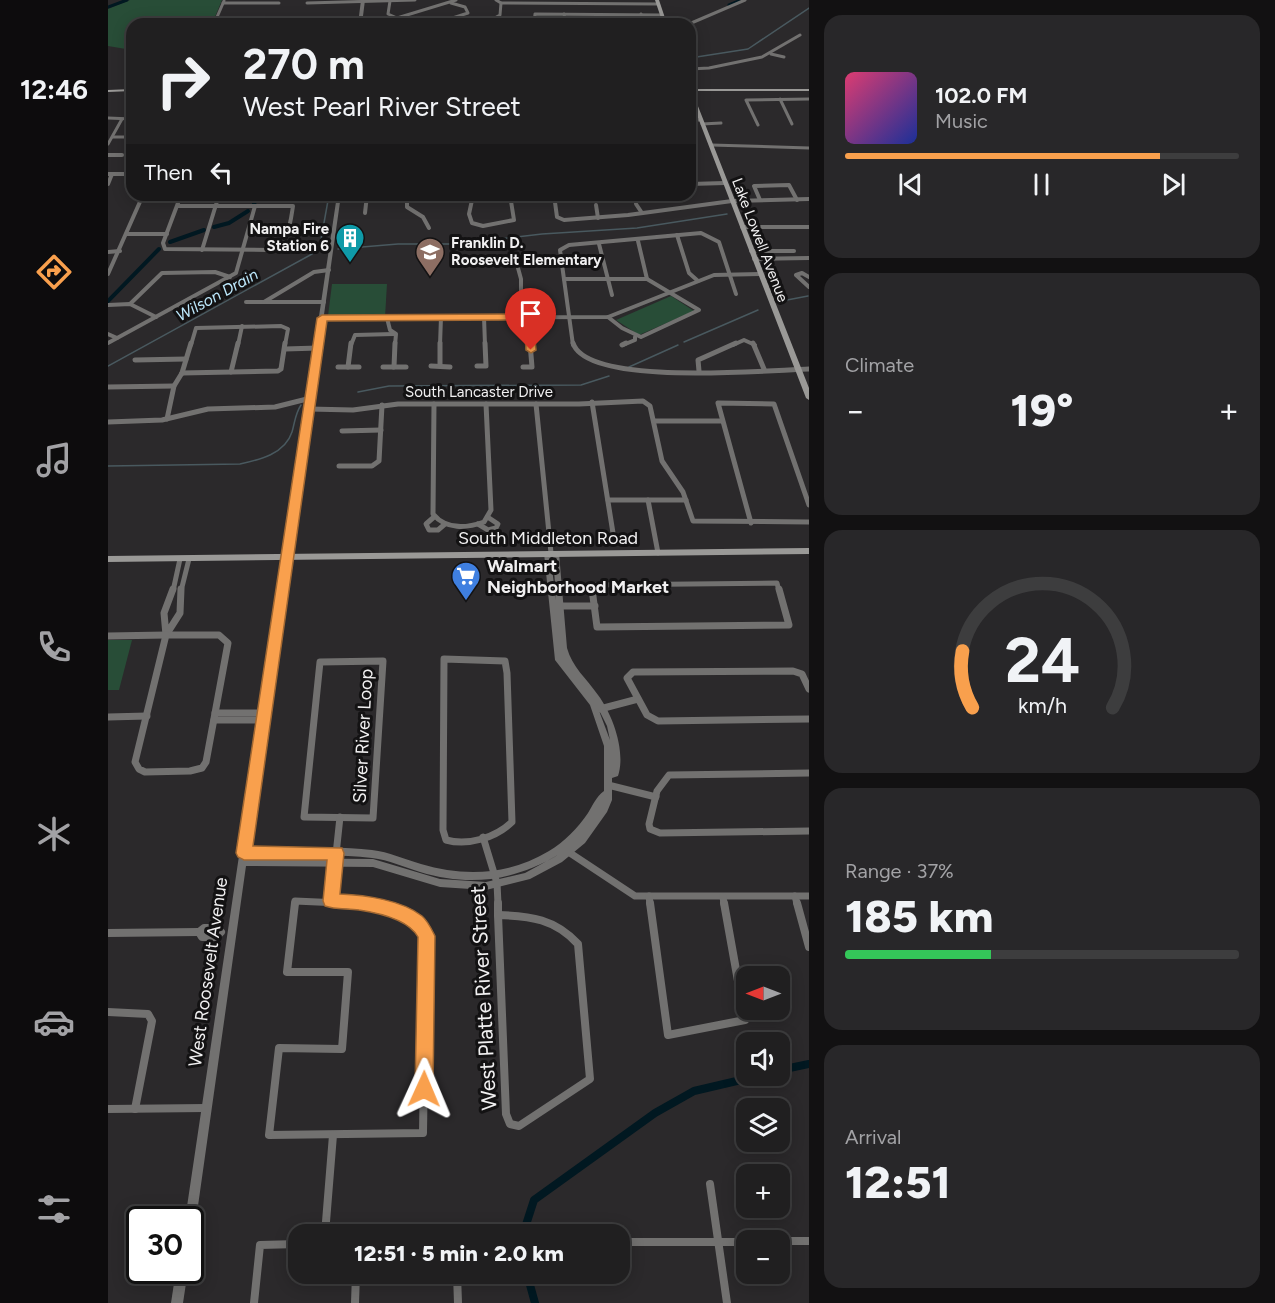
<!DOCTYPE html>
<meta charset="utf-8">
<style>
:root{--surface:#201f20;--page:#282729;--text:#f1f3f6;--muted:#a2a2a5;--line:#3d3d3e;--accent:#f9a04d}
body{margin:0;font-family:Figtree,sans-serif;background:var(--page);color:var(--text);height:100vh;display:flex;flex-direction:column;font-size:22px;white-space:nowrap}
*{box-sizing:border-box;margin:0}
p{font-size:20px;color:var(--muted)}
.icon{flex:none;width:33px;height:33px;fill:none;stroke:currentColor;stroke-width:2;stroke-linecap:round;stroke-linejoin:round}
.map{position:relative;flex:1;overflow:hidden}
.details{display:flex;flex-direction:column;gap:15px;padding:15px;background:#121112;width:466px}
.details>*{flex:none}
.hud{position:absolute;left:18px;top:18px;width:570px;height:183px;border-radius:18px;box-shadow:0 3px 15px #0003,0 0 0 2px var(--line);background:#201f20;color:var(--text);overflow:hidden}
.needle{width:39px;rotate:270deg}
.controls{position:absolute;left:628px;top:966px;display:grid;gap:12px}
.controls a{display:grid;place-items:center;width:54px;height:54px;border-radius:12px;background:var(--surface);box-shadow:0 3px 15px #0003,0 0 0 2px var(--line);font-size:30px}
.speed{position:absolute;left:18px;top:1206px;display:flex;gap:12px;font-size:30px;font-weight:700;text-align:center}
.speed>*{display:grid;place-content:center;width:78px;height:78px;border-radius:50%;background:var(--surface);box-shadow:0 3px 15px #0003,0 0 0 2px var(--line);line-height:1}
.speed .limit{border:3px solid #111;border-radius:9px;background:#fff;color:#111}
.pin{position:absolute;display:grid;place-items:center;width:51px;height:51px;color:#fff;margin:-62px -26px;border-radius:50% 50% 50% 0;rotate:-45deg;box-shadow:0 0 6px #0007}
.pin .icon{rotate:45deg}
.me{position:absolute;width:66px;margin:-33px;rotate:1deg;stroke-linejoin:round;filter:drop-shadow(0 0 4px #0008)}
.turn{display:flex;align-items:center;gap:21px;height:126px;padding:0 18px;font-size:27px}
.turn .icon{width:78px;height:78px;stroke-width:2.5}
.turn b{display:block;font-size:42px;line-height:51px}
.then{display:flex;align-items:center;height:57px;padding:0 18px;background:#0003;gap:12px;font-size:22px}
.big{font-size:45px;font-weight:800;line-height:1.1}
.details .widget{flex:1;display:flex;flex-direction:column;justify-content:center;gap:9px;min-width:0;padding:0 21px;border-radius:18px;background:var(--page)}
.details .dial{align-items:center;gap:0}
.dial svg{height:156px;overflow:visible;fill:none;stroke:var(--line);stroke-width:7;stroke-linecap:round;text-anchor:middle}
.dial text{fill:var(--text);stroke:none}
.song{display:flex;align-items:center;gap:18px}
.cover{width:72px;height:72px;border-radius:9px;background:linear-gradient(135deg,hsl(340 70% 55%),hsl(230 70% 35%))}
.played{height:6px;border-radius:3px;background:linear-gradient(90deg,var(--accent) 80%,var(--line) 80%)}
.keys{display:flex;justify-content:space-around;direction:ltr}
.heat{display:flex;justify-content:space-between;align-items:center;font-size:33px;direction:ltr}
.charge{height:9px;border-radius:4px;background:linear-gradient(90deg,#34c759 37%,var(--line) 0)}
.trip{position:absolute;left:180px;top:1224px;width:342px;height:60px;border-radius:18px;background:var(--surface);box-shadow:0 3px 15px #0003,0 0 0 2px var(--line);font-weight:800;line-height:60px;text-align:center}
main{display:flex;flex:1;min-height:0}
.tab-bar{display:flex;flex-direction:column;width:108px;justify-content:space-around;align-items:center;background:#0d0c0d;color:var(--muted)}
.tab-bar .icon{width:42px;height:42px}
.tab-bar .on{color:var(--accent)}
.tab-bar b{font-size:27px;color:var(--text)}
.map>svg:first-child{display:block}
.green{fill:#284d37}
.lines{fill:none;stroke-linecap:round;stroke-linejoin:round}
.stream{stroke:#49595f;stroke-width:1.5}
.canal-far2{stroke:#011821;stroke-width:3}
.canal-far1{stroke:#011821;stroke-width:4}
.canal{stroke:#011821;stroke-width:8}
.minor-far4{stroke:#727170;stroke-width:3}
.minor-far3{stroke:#727170;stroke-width:4}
.minor-far2{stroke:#727170;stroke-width:5}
.minor-far1{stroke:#727170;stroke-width:7}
.minor{stroke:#727170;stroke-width:8}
.tertiary{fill:#727170;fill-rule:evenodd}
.secondary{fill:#9a9997;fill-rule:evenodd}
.route{fill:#f9a04d;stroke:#a26832;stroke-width:1.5}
.labels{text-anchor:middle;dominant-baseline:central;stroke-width:6;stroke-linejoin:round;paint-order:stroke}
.far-poi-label{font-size:15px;font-weight:bold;fill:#f1f0f1;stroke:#131213;text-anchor:end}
.far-street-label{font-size:15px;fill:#f1f0f1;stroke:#131213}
.far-water-label{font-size:16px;font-style:italic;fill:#bde9fd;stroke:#131213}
.street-label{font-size:18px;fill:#f1f0f1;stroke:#131213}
.poi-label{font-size:18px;font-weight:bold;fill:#f1f0f1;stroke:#131213;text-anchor:start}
.near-street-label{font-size:21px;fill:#f1f0f1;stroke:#131213}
</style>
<main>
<nav class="tab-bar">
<b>12:46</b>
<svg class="icon on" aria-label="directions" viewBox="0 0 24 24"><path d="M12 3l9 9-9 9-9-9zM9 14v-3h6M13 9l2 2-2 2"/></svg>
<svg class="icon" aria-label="music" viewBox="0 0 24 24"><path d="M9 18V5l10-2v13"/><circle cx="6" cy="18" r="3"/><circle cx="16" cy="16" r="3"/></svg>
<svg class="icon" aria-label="phone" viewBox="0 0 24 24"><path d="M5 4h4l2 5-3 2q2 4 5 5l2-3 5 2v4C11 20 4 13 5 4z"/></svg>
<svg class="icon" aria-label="climate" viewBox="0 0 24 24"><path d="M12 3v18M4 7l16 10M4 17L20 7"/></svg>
<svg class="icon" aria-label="car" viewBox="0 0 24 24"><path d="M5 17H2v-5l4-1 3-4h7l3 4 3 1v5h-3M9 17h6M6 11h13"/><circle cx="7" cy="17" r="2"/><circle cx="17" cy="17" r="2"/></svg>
<svg class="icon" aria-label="filters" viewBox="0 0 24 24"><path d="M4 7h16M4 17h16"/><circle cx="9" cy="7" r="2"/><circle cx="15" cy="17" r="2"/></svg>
</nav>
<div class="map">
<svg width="701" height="1303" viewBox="0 0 701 1303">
<rect width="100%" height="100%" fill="#2b292b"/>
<g class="green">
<path d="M22,0h92l-10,24h-80v26l-24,-4v-37z"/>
<path d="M224,284h55l-2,33 -57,-1z"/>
<path d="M563,296l23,15 -55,24 -23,-15z"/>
<path d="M0,640h24l-13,50h-11z"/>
</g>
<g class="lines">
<g class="stream">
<path d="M582,58l58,-9 61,-41"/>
<path d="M230,249l60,-5h60l84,-10 95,-6 90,-14"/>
<path d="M679,300l21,-4"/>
<path d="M576,342l74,-32"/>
<path d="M0,366l204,-112 8,-9 9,-50"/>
<path d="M521,367l49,-22"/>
<path d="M250,392l31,-6 192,-1 28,-9"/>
<path d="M0,466l132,-2c19,-4 45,-10 52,-32 3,-10 3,-18 9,-27"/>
</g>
<g class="canal-far2">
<path d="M621,5l12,-5"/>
<path d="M0,7l19,-7"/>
</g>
<g class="canal-far1">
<path d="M146,204l4,-9"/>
<path d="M106,227l15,-4 19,-12"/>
<path d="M62,242l34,-12"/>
<path d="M0,301l51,-52"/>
</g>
<g class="canal">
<path d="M672,1070l29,-6"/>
<path d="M415,1234l11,-34 121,-87 39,-22 64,-15"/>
<path d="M419,1274l8,29"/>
</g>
<g class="minor-far4">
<path d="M282,1l-2,13 9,4 59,-18"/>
<path d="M115,3h56"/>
<path d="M199,3l108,-3"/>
<path d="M393,3l157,1"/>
<path d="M456,14l2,10"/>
<path d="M533,14l3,10"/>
<path d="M106,24l10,-23"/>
<path d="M326,24l34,-11 -3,-6 -14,-4"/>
<path d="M376,24l16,-9 1,-12 -5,-3"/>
<path d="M426,24l1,-10 127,1"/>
<path d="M581,24l56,-24"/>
<path d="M663,54l13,3"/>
<path d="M582,69l19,-1 53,-11 38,-22"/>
<path d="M672,99l12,25"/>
<path d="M0,118l24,1"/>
<path d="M582,120h10"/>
<path d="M594,124l19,-1"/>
<path d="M650,125l-12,-25 63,-1"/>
<path d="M5,137h19"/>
<path d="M0,144l14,-25"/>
<path d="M603,145l98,3"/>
</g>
<g class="minor-far3">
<path d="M0,155h14"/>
<path d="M0,174h24"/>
<path d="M0,184l4,-10"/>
<path d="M582,184l35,-1"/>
<path d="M299,195v12l16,10 6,11"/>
<path d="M359,195l5,5 -3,14 3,9 11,3 31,-6 -4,-25"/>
<path d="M446,195l3,22 7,3 64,-5 104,-14 77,-2"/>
<path d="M230,197l86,3 29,-5"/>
<path d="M652,200l-6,-14 35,-1 8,15"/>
<path d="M528,204l6,9"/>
<path d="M488,205l2,13"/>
<path d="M69,206h116c-3,19 -4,36 -23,44l-105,-1 -2,-6 18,-48"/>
<path d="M257,213l2,-18"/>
<path d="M634,227h67"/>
<path d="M19,234h40"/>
<path d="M569,235l12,38 9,8"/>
<path d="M530,241l9,38"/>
<path d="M491,244l13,51"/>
<path d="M94,250l17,-55"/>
<path d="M643,251h43"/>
<path d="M0,252l12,-1"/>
<path d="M407,257l6,22v38"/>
<path d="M646,259l55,-1"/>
<path d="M0,274l35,-79"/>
<path d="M701,277l-7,-4 -6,2 13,12"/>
<path d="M456,279h83l52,31 -58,27 -19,-9 -14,-11"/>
<path d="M138,302h78"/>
<path d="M156,302l50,-30 15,-2"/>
<path d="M22,304l32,-31 53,-1 15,5"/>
<path d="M0,305l22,-1 26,13"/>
<path d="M376,317l1,28"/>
<path d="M420,317l2,28"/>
<path d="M214,318l286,-1 106,-42 46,-1"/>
<path d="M279,318l3,12 6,4 -1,11"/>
<path d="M0,334l9,4"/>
<path d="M0,343l128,-70 19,-67"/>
<path d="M83,345l5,-17 85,-2 7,3 -3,16"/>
<path d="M130,345l4,-19"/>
<path d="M243,345l4,-10 39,-1"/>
<path d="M332,345l1,-28"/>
<path d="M465,345l-13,-95 9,-5 132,-12 18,9 17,52"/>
<path d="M515,345l12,-5v-3"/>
<path d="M625,345l11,-5 11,5"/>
</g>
<g class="minor-far2">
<path d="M465,343c14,44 195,27 236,26"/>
<path d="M645,343l11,26"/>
<path d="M514,345l4,-2"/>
<path d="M177,349l33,-1"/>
<path d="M27,360l51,-1"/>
<path d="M323,366l19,1"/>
<path d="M332,366v-23"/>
<path d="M369,366h9l-1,-23"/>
<path d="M230,367h21"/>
<path d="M240,367l3,-24"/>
<path d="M275,367h23"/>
<path d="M286,367l1,-24"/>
<path d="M415,367h9l-2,-24"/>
<path d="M591,371l-1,-11 38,-17"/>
<path d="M123,372l7,-29"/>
<path d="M74,373l9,-30"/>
<path d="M74,373l96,-2 3,-2 4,-26"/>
<path d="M0,387l66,-1"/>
<path d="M484,402l21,131"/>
<path d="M326,404l-1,110c13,16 34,14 51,8l7,-12 -5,-106"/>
<path d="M428,404l15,149"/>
<path d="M201,409l44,1 45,-6h181l64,-3 7,5 12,55 21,31 10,29 116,1"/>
<path d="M59,419l7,-33 8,-13"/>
<path d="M546,421h68"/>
<path d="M0,422l54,-2 46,-11 67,-2 36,-9"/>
<path d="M234,431l39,-1"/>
<path d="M231,466h33l7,-5 3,-56"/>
<path d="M500,500h78"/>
<path d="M540,500l10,53"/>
<path d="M326,517l-8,7 3,6h9l7,-6"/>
<path d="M643,523l-33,-120 56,1 35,101"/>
<path d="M370,524l10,6 8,-2 2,-4 -9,-6"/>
<path d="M65,591l7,-32"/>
<path d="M73,591l8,-32"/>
<path d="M485,591l-1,-6 185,-2 2,8"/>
</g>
<g class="minor-far1">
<path d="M65,589l-9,24 2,22 14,-22 1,-24"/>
<path d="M484,589l5,38 192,-2 -10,-36"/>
<path d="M448,606h39"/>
<path d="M58,635h53l9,8 -22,119 -4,6 -12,3 -45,1 -6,-3 -4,-7z"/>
<path d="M0,636l58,-1"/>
<path d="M336,659l61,2 2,12 5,149c-17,16 -44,24 -66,18l-3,-10z"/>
<path d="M275,661l-10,157 -69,-1 16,-155z"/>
<path d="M701,689l-7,-15 -9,-3 -160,1 -6,6 20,37 11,6 151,-2"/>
<path d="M492,709l38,-10"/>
<path d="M107,713h49"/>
<path d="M0,717l39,-1"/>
<path d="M106,720h49"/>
<path d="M701,773l-140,2 -12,16 -8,33 1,5 10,4 149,-2"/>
<path d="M500,785l48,12"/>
<path d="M375,837l14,46 1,21"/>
<path d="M459,851l68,45h174"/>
<path d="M541,896l1,8"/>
<path d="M687,896l2,8"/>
<path d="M615,897l1,7"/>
<path d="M223,901l9,-84"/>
<path d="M187,904v-3l67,3"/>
</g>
<g class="minor">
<path d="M187,903l-8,69h61l-6,77 -63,-1 -10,87 154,-2 3,-197c-15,-29 -51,-31 -80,-33"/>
<path d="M390,903v12"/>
<path d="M542,903l18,132 77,-15 -21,-117"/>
<path d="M689,903l12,44"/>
<path d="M390,915c33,1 57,4 80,29l12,135 -71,47 -9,-2 -4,-10z"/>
<path d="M96,928h12l5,4 -5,5h-14l-3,-5z"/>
<path d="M0,933l91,-1"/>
<path d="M0,1012l40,2 4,7 -17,88"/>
<path d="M0,1109l98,-1"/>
<path d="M602,1184l17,119"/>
<path d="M217,1234l8,-99"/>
<path d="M672,1241h29"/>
<path d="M512,1242h127"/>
<path d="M349,1274l1,29"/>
<path d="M146,1303l6,-58 38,-1"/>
<path d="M247,1303l1,-29"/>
</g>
<g class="tertiary">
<path d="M253,0h4l-3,24h-4z"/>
<path d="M229,195h4l-93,654c41,1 83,-4 124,1 17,2 32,9 49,14 44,13 88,11 128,-13 15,-9 29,-23 39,-38 5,-8 8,-16 16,-22v-45l-14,-41 -35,-45 -11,-107 3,-2 3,2 6,47 -3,-47 3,-2 3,2 8,95c5,19 20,31 31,47 15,20 28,57 20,81l-6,2v22l-5,12 -22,31 -23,19 -32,17 -44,11 -46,-3 -67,-20 -127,-1 -50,354 -2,4 -4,1v-5h-5zM490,708l9,18 3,14zM450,855l-2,1 -31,17 -39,9 -46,-3 -67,-20 -126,-1v-1c41,0 84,-4 125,1 17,2 32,9 48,14 50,15 93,9 138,-17z"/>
<path d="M68,1270h12l-5,33h-12z"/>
</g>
<g class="secondary">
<path d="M547,0h4l8,24h-4z"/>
<path d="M24,89v2l-24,1v-2z"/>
<path d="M582,89h119v2h-117l117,297v12l-3,-2 -116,-301z"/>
<path d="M701,548v6l-701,8v-6z"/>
</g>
</g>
<path class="route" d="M214,315l206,-1 5,3 3,33 -5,3 -5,-3 -2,-30 -197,1 -74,525 89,2 2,5 -4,41c25,1 62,6 82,22 6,5 10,14 13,20l-2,153 -2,6 -7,3 -7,-3 -2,-6 3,-152c-10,-18 -39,-24 -59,-27 -11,-2 -23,0 -34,-4l-2,-5 4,-41h-83l-6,-3 -2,-4 81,-535z"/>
<defs>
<g id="building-pin" transform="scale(1.5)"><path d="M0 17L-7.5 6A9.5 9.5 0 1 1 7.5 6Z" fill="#0f9aa8" stroke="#131213"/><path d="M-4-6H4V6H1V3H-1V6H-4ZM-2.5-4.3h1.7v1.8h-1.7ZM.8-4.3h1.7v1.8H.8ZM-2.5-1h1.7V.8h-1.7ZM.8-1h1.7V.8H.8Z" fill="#fff"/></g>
<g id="school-pin" transform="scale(1.5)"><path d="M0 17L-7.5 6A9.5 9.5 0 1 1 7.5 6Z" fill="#8d6e63" stroke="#131213"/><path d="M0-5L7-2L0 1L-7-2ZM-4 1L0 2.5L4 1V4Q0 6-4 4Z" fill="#fff"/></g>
<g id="supermarket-pin" transform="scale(1.5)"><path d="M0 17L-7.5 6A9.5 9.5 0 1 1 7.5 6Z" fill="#3f7fe0" stroke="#131213"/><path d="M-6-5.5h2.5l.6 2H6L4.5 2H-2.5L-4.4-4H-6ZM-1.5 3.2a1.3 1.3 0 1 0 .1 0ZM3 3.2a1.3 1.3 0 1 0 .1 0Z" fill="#fff"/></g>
</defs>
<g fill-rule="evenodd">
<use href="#building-pin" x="242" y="238"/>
<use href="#school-pin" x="322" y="252"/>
<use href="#supermarket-pin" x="358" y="576"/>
</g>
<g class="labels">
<g class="far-poi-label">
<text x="221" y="229">Nampa Fire<tspan x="221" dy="17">Station 6</tspan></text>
<text x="343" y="243" text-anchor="start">Franklin D.<tspan x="343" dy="17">Roosevelt Elementary</tspan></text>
</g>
<g class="far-street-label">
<text transform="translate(652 240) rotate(69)">Lake Lowell Avenue</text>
<text x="371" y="392">South Lancaster Drive</text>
</g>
<g class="far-water-label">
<text transform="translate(109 295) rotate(-29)">Wilson Drain</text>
</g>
<g class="street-label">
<text x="440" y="538">South Middleton Road</text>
<text transform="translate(255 736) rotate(-87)">Silver River Loop</text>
<text transform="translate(100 972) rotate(-82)">West Roosevelt Avenue</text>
</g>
<g class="poi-label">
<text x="379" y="566">Walmart<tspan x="379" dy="21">Neighborhood Market</tspan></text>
</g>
<g class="near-street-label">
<text transform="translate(375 998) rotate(-93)">West Platte River Street</text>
</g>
</g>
</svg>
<div class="controls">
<a><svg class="needle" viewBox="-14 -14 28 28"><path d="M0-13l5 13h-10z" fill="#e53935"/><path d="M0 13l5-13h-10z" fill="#a2a2a5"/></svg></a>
<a><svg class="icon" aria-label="sound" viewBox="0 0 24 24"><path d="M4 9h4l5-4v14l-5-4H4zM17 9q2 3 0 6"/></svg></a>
<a><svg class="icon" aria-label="layers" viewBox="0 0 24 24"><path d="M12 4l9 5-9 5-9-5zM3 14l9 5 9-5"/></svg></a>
<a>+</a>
<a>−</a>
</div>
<div class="speed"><div class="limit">30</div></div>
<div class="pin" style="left:423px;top:350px;background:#d93025"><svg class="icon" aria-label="arrive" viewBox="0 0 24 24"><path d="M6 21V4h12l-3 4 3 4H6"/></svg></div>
<svg class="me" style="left:316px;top:1089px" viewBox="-20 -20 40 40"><path d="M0-17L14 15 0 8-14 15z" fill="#f9a04d" stroke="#fff" stroke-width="4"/></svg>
<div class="trip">12:51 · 5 min · 2.0 km</div>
<div class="hud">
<div class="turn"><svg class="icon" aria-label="right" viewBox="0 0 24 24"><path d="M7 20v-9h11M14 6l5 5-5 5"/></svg><div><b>270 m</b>West Pearl River Street</div></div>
<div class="then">Then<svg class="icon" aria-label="left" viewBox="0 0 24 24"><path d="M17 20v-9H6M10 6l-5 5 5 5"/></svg></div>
</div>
</div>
<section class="details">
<div class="widget">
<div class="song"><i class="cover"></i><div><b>102.0 FM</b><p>Music</p></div></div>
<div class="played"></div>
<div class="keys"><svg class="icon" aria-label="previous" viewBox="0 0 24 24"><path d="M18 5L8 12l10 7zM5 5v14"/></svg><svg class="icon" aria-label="pause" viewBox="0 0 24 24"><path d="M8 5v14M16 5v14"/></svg><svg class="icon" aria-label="next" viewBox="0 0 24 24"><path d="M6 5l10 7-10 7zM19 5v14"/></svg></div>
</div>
<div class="widget"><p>Climate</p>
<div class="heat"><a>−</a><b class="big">19°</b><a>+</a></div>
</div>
<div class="widget dial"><svg viewBox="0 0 100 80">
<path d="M14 69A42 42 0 1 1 86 69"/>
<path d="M14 69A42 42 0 0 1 9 40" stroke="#f9a04d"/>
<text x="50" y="56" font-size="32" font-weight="700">24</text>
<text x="50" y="72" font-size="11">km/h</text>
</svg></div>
<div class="widget"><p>Range · 37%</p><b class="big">185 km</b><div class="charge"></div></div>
<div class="widget"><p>Arrival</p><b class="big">12:51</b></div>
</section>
</main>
